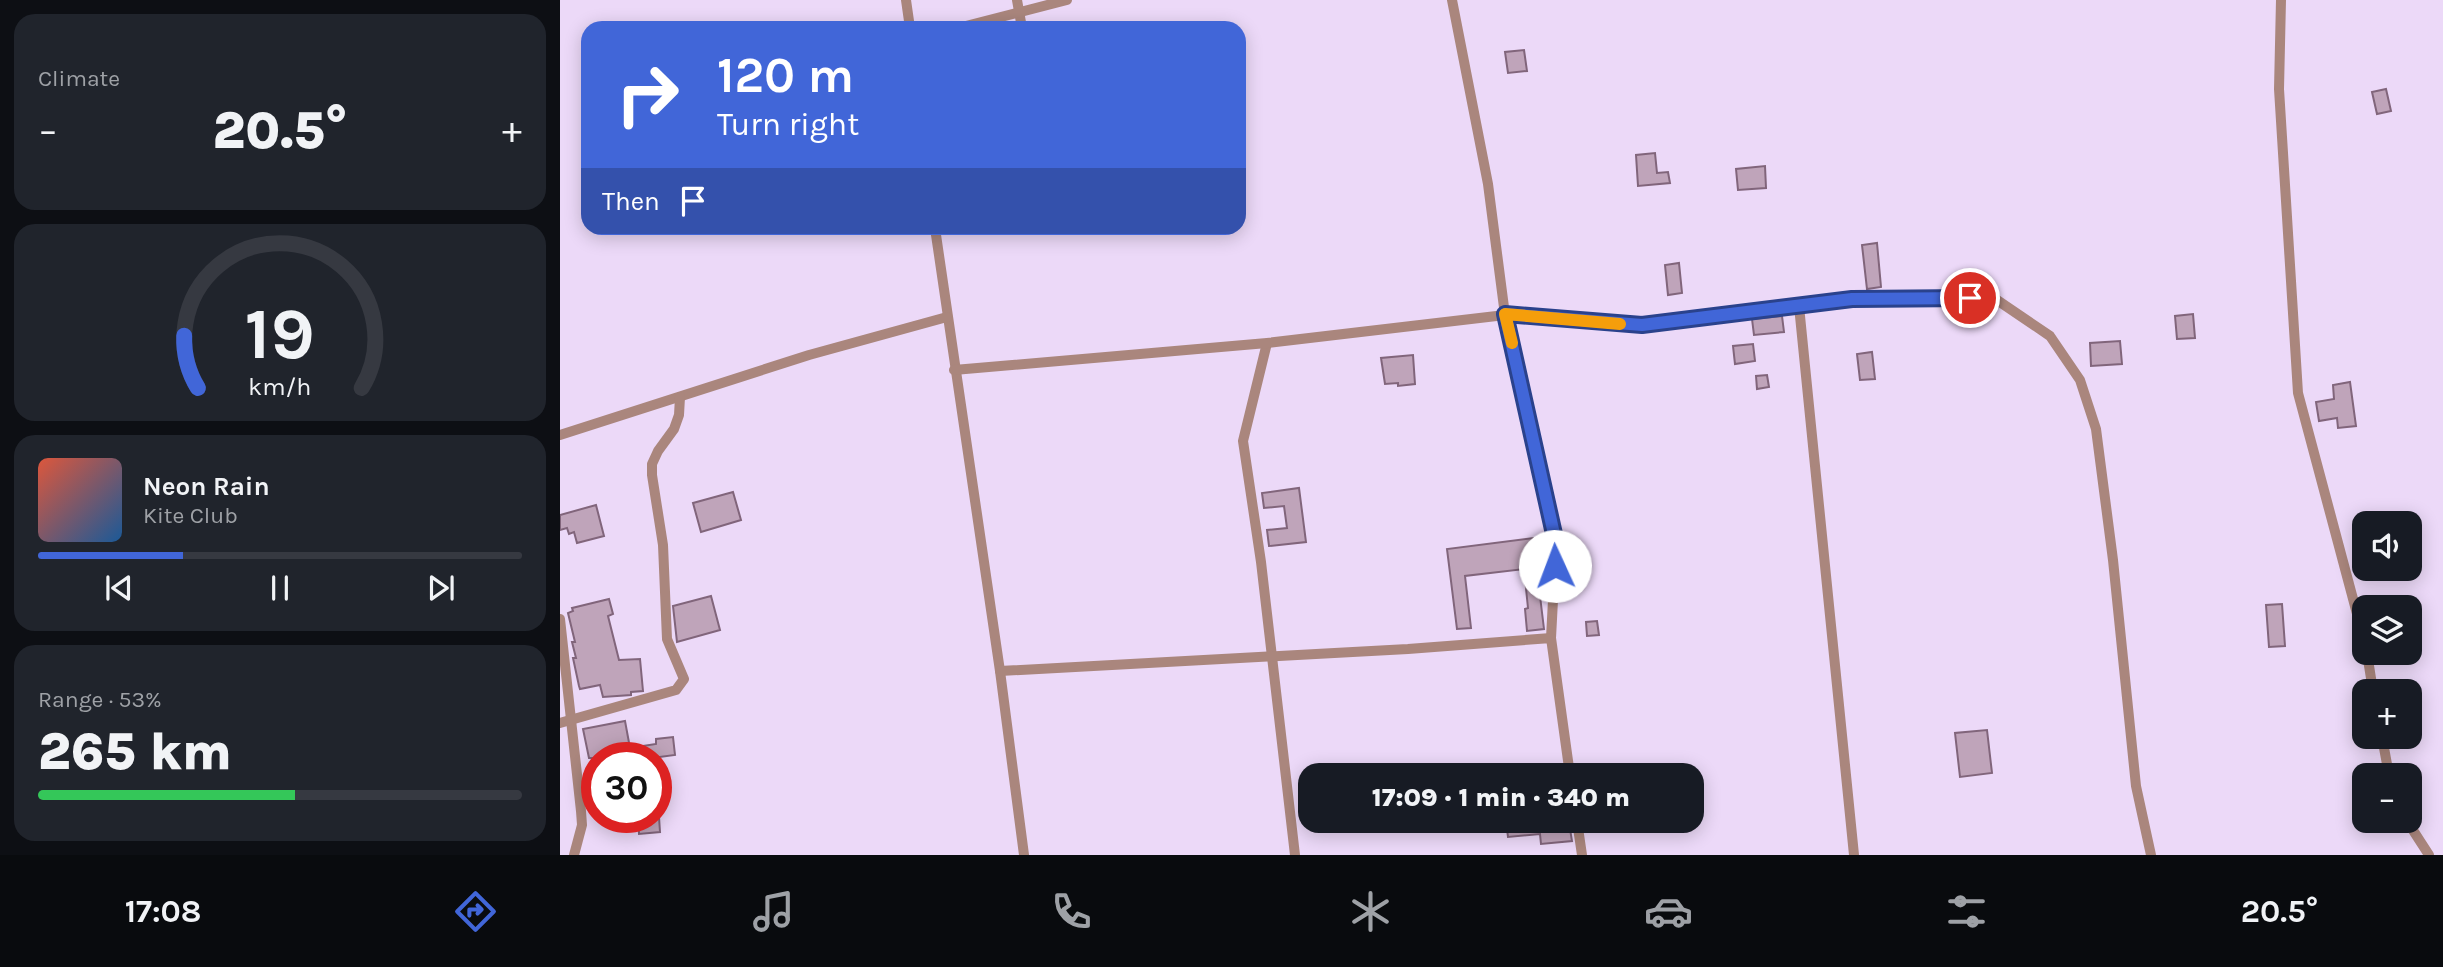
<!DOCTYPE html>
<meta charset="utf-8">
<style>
:root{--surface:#171b24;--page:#20242c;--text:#f1f3f6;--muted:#9ea1a6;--line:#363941;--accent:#4166d8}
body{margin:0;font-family:Karla,sans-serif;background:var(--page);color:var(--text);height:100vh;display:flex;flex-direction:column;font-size:26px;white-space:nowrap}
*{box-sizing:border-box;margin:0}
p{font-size:23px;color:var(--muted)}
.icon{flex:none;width:38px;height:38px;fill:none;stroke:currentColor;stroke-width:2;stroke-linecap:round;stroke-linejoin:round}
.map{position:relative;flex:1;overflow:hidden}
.details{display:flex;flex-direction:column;gap:14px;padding:14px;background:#0d0f14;width:560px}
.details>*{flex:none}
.top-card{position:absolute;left:21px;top:21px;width:665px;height:214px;border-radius:21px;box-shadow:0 4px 18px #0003;background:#4166d8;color:#fff;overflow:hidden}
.controls{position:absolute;left:1792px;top:511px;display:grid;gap:14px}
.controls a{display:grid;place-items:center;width:70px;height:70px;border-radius:14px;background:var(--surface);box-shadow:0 4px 18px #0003;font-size:35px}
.speed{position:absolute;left:21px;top:742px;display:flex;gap:14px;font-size:35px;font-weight:700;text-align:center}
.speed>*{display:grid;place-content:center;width:91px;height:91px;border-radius:50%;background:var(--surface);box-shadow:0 4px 18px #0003;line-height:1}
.speed .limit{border:10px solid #d22;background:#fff;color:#111}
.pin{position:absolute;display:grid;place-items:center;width:60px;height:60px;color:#fff;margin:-30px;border:4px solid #fff;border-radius:50%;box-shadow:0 2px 7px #0007}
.me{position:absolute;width:77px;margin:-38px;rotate:358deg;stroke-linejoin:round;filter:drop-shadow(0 0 5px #0008)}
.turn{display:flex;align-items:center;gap:24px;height:147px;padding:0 21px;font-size:32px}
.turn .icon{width:91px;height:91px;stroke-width:2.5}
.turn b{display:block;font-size:49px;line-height:60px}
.then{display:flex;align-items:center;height:66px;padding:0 21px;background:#0003;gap:14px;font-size:26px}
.big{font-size:52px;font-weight:800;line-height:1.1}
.details .card{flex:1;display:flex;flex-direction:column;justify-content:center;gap:10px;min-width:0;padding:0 24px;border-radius:21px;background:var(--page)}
.details .dial{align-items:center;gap:0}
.dial svg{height:182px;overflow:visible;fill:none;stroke:var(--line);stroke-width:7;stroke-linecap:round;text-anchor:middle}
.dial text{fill:var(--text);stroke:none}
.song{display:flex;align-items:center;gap:21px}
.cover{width:84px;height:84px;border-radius:10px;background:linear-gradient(135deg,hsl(10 70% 55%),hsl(210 70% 35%))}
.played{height:7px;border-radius:4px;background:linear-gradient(90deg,var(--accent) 30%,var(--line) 30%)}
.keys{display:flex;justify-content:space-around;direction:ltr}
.heat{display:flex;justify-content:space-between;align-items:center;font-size:38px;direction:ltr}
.charge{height:10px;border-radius:5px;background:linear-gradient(90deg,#34c759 53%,var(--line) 0)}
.trip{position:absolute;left:738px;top:763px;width:406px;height:70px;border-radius:21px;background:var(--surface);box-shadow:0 4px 18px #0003;font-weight:800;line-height:70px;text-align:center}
.tabs{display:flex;height:112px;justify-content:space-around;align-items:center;background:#090b0e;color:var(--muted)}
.tabs .icon{width:49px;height:49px}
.tabs .on{color:var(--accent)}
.tabs b{font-size:32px;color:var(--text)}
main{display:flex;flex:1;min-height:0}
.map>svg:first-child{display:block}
.building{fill:#bfa4ba;stroke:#81657b;stroke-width:2}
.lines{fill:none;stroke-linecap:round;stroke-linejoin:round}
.minor{stroke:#aa867d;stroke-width:10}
.route-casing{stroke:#2a428c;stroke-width:18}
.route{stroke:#4166d8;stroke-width:12}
.slow{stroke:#f59e0b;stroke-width:12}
</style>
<main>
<section class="details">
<div class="card"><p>Climate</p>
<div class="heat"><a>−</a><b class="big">20.5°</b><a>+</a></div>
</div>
<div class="card dial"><svg viewBox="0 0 100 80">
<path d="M14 69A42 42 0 1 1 86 69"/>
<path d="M14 69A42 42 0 0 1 8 46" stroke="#4166d8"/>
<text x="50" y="56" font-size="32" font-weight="700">19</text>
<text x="50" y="72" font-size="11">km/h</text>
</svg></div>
<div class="card">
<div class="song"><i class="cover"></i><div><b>Neon Rain</b><p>Kite Club</p></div></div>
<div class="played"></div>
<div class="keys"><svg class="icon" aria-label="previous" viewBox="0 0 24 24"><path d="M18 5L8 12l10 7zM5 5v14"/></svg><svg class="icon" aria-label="pause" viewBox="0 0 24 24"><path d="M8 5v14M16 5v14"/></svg><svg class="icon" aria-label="next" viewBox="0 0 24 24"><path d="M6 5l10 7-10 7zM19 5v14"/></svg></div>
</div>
<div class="card"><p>Range · 53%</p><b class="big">265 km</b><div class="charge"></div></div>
</section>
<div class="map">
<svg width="1883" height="855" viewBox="0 0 1883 855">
<rect width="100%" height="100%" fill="#ecd9f8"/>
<g class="building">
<path d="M964,50l3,21 -19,2 -3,-21z"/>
<path d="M1826,89l5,22 -14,3 -5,-22z"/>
<path d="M1095,153l2,20 11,-1 2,11 -32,3 -2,-31z"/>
<path d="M1205,166l1,22 -28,2 -2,-21z"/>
<path d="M1317,243l4,44 -14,2 -5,-44z"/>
<path d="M1119,263l3,30 -14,2 -3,-30z"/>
<path d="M1633,314l2,24 -18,1 -2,-23z"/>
<path d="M1222,316l2,16 -30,3 -2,-16z"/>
<path d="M1560,341l2,23 -31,2 -1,-23z"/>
<path d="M1193,344l2,17 -20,3 -2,-18z"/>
<path d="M1312,352l3,27 -15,1 -3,-26z"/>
<path d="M853,355l2,29 -17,2v-3l-13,1 -4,-26z"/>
<path d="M1207,375l2,12 -12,2 -1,-13z"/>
<path d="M1790,382l6,44 -18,2 -1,-10 -18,3 -3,-19 18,-3 -1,-14z"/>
<path d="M739,488l7,54 -37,4 -2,-16 20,-2 -3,-22 -20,2 -2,-15z"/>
<path d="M173,492l8,28 -40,12 -8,-29z"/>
<path d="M36,505l8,31 -27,7 -3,-11 -5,2 -2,-6 -7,2v-15z"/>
<path d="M973,538l11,91 -17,2 -2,-22 3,-1 -4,-39 -59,7 6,52 -14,1 -10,-80z"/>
<path d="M151,596l9,34 -43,12 -4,-36z"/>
<path d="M49,599l4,15 -5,2 11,44 21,-1 3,32 -12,1v3l-28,2 -3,-12 -20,4 -1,-3 -6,-28h3l-4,-16h3l-7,-29 5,-2 -1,-3z"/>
<path d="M1722,604l3,42 -16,1 -3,-42z"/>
<path d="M1037,621l2,14 -12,1 -1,-14z"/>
<path d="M65,721l5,27 26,-4v-5l17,-2 2,18 -23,3h-63l-6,-29z"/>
<path d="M1427,730l5,43 -32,4 -5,-44z"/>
<path d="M78,817h21l1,15 -21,2z"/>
<path d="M946,821h49l2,10 13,-2 2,12 -31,3 -1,-10 -32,3z"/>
</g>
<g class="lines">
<g class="minor">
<path d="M346,0l4,28"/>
<path d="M457,0l5,28"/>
<path d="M892,0l36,184 17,131 51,228 -5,95"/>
<path d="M1721,0l-2,89 19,304 66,247"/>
<path d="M398,28l109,-28"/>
<path d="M375,228l65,443 24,184"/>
<path d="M1239,306l55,549"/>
<path d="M707,343l-24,98 18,121 34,293"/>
<path d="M394,370l313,-27 238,-28 137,10 209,-26 143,-1 56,38 30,44 16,49 17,131 23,226 15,69"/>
<path d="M0,435l249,-80 138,-38"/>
<path d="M0,619l21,192 1,14 -8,30"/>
<path d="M1807,653l6,38"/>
<path d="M440,671l408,-22 143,-11 19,137"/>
<path d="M0,723l116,-33 8,-11 -17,-40 -4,-94 -11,-70v-11l6,-13 16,-22 5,-14 1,-18"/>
<path d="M1822,737l7,38"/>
<path d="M1017,821l5,34"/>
<path d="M1847,821l22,34"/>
</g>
</g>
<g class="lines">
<g class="route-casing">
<path id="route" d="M995,566l1,-23 -51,-229 137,11 210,-26 118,-1"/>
</g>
<use href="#route" class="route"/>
<path class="slow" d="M952,343l-7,-29 115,10"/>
</g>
</svg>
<div class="controls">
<a><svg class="icon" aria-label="sound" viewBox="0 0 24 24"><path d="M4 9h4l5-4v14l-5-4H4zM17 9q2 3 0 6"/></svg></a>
<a><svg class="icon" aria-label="layers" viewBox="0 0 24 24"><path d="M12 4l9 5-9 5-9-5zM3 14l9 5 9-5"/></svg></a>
<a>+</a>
<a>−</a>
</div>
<div class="speed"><div class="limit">30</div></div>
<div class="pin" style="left:1410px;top:298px;background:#d93025"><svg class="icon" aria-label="arrive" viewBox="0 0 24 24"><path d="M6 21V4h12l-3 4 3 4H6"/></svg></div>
<svg class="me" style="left:995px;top:566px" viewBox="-20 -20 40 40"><circle r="19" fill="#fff"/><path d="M0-13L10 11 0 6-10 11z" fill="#4166d8"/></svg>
<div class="trip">17:09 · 1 min · 340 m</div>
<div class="top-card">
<div class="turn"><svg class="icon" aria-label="right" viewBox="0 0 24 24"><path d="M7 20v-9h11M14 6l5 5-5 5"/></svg><div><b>120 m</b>Turn right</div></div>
<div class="then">Then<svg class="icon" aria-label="arrive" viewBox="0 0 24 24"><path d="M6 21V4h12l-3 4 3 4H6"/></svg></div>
</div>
</div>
</main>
<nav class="tabs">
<b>17:08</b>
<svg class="icon on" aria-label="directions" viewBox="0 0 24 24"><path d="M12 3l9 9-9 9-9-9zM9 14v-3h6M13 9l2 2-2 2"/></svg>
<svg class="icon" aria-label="music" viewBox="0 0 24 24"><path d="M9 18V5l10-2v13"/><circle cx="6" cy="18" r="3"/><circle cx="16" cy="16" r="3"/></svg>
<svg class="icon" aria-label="phone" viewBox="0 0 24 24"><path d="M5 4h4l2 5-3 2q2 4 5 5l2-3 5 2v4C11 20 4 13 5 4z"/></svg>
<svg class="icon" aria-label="climate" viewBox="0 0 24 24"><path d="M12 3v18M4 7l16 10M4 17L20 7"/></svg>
<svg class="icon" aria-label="car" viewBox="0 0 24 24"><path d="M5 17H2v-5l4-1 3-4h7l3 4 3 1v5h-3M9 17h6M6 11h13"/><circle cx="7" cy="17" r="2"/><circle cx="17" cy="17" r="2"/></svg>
<svg class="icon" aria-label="filters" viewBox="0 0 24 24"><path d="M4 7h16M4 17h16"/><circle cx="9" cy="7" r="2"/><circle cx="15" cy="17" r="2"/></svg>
<b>20.5°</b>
</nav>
